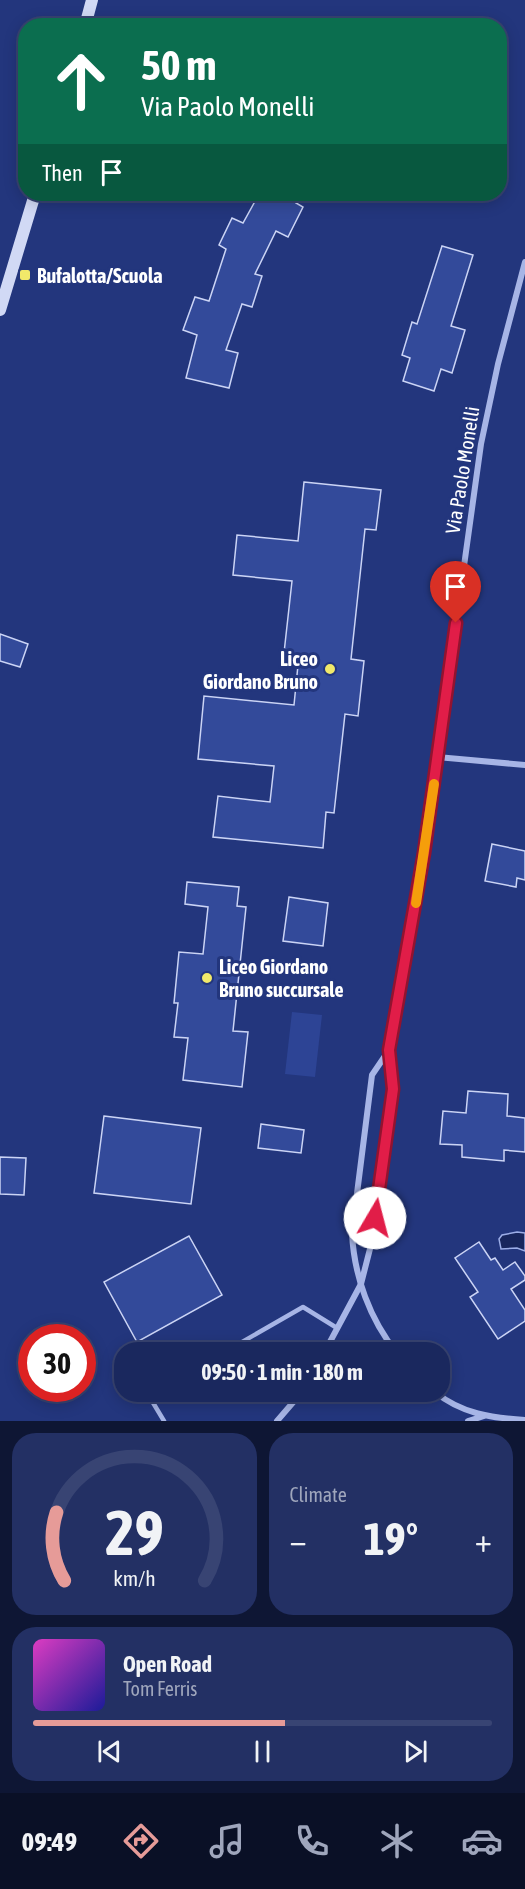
<!DOCTYPE html>
<meta charset="utf-8">
<style>
:root{--surface:#1a285e;--page:#233064;--text:#f1f3f6;--muted:#9fa6bc;--line:#384473;--accent:#e69b98}
body{margin:0;font-family:"Asap Condensed",sans-serif;background:var(--page);color:var(--text);height:100vh;display:flex;flex-direction:column;font-size:22px;white-space:nowrap}
*{box-sizing:border-box;margin:0}
p{font-size:20px;color:var(--muted)}
.icon{flex:none;width:33px;height:33px;fill:none;stroke:currentColor;stroke-width:2;stroke-linecap:round;stroke-linejoin:round}
.map{position:relative;height:1421px;overflow:hidden}
.details{display:flex;flex-direction:column;gap:12px;padding:12px;background:#0e1634;flex:1}
.details>*{flex:none}
.hud{position:absolute;left:18px;top:18px;width:489px;height:183px;border-radius:24px;box-shadow:0 3px 15px #0003,0 0 0 2px var(--line);background:#0b6e4f;color:#fff;overflow:hidden}
.speed{position:absolute;left:18px;top:1324px;display:flex;gap:12px;font-size:30px;font-weight:700;text-align:center}
.speed>*{display:grid;place-content:center;width:78px;height:78px;border-radius:50%;background:var(--surface);box-shadow:0 3px 15px #0003,0 0 0 2px var(--line);line-height:1}
.speed .limit{border:9px solid #d22;background:#fff;color:#111}
.pin{position:absolute;display:grid;place-items:center;width:51px;height:51px;color:#fff;margin:-62px -26px;border-radius:50% 50% 50% 0;rotate:-45deg;box-shadow:0 0 6px #0007}
.pin .icon{rotate:45deg}
.me{position:absolute;width:66px;margin:-33px;rotate:8deg;stroke-linejoin:round;filter:drop-shadow(0 0 4px #0008)}
.turn{display:flex;align-items:center;gap:21px;height:126px;padding:0 24px;font-size:27px}
.turn .icon{width:78px;height:78px;stroke-width:2.5}
.turn b{display:block;font-size:42px;line-height:51px}
.then{display:flex;align-items:center;height:57px;padding:0 24px;background:#0003;gap:12px;font-size:22px}
.big{font-size:45px;font-weight:700;line-height:1.1}
.details .widget{flex:1;display:flex;flex-direction:column;justify-content:center;gap:9px;min-width:0;padding:0 21px;border-radius:24px;background:var(--page)}
.details .dial{align-items:center;gap:0}
.dial svg{height:156px;overflow:visible;fill:none;stroke:var(--line);stroke-width:7;stroke-linecap:round;text-anchor:middle}
.dial text{fill:var(--text);stroke:none}
.song{display:flex;align-items:center;gap:18px}
.cover{width:72px;height:72px;border-radius:9px;background:linear-gradient(135deg,hsl(310 70% 55%),hsl(240 70% 35%))}
.played{height:6px;border-radius:3px;background:linear-gradient(90deg,var(--accent) 55%,var(--line) 55%)}
.keys{display:flex;justify-content:space-around;direction:ltr}
.heat{display:flex;justify-content:space-between;align-items:center;font-size:33px;direction:ltr}
.details .tiles{flex:1;display:grid;gap:12px;grid-template-columns:1fr 1fr}
.widget:last-child{grid-column:span 2}
.trip{position:absolute;left:114px;top:1342px;width:336px;height:60px;border-radius:24px;background:var(--surface);box-shadow:0 3px 15px #0003,0 0 0 2px var(--line);font-weight:700;line-height:60px;text-align:center}
.tabs{display:flex;height:96px;justify-content:space-around;align-items:center;background:#0a1026;color:var(--muted)}
.tabs .icon{width:42px;height:42px}
.tabs .on{color:var(--accent)}
.tabs b{font-size:27px;color:var(--text)}
.map>svg:first-child{display:block}
.green{fill:#2d4495}
.water{fill:#18265d;stroke:#9cade7;stroke-width:1.5}
.building{fill:#334a9a;stroke:#cbd4f5;stroke-width:1.5}
.lines{fill:none;stroke-linecap:round;stroke-linejoin:round}
.lane{stroke:#a7b5e6;stroke-width:4.5}
.street{stroke:#a7b5e6;stroke-width:6}
.secondary{stroke:#d1d9f5;stroke-width:12}
.route-casing{stroke:#92132f;stroke-width:15}
.route{stroke:#e11d48;stroke-width:10}
.slow{stroke:#f59e0b;stroke-width:10}
.poi-dot{fill:#f1e96a;stroke:#23367d;stroke-width:2}
.labels{text-anchor:middle;dominant-baseline:central;stroke-width:6;stroke-linejoin:round;paint-order:stroke}
.poi-label{font-size:20px;font-weight:bold;fill:#fff;stroke:#23367d;text-anchor:start}
.street-label{font-size:20px;fill:#fff;stroke:#23367d}
</style>
<div class="map">
<svg width="525" height="1421" viewBox="0 0 525 1421">
<rect width="100%" height="100%" fill="#23367d"/>
<path class="green" d="M292,1012l30,3 -7,62 -30,-3z"/>
<path class="water" d="M517,1232l8,1v18l-8,-3 -16,1 -2,-10 3,-4z"/>
<g class="building">
<path d="M259,194h43l-6,9 7,4 -15,30 -12,-6 -21,43 7,2 -10,31 -10,-3 -16,46 12,3 -9,35 -43,-10 11,-43 -14,-5 12,-33 14,4 17,-52 -7,-4 13,-27 11,5z"/>
<path d="M442,246l31,9 -22,71 14,4 -13,43 -11,-4 -7,22 -31,-10 7,-23 -8,-3 10,-33 5,2z"/>
<path d="M304,482l77,8 -5,40 -11,-1 -14,130 13,2 -6,55 -13,-2 -11,99 -8,-1 -3,36 -110,-11 5,-41 52,6 4,-36 -76,-7 6,-63 90,9 5,-50 -15,-2 8,-72 -59,-6 4,-40 61,6z"/>
<path d="M0,634l28,10 -8,23 -20,-6z"/>
<path d="M492,844l33,7v29l-8,-2 -1,9 -31,-6z"/>
<path d="M187,882l52,5 -2,19 9,1 -13,124 15,1 -6,55 -59,-7 5,-42 -14,-1 4,-34h-4l5,-51 24,2 5,-47 -23,-3z"/>
<path d="M289,897l39,6 -5,43 -40,-5z"/>
<path d="M468,1091l40,3 -1,22 18,2v34l-21,-2v11l-42,-4v-12l-22,-1 3,-33 23,2z"/>
<path d="M104,1116l97,12 -10,76 -97,-11z"/>
<path d="M261,1124l43,6 -3,23 -43,-5z"/>
<path d="M0,1157l26,1 -2,37 -24,-1z"/>
<path d="M189,1236l33,59 -85,47 -33,-60z"/>
<path d="M479,1242l12,18 4,-2 8,12 12,-8 10,14v4l-14,9 14,21v11l-27,18 -28,-42 8,-5 -23,-34z"/>
</g>
<g class="lines">
<g class="lane">
<path d="M223,1353l80,-46 34,21"/>
<path d="M156,1392l-7,4 15,25"/>
</g>
<g class="street">
<path d="M437,757l88,8"/>
<path d="M324,1353l37,-69 11,-43 20,-138 1,-26 -4,-26"/>
<path d="M397,1353c-27,-33 -43,-77 -45,-120l20,-158 17,-25 35,-197 57,-409 17,-80 27,-102"/>
<path d="M435,1392c27,22 57,26 90,28"/>
<path d="M277,1421l25,-29"/>
<path d="M468,1421l16,-5"/>
</g>
<g class="secondary">
<path d="M85,26l7,-26"/>
<path d="M0,310l35,-116"/>
</g>
</g>
<g class="lines">
<g class="route-casing">
<path id="route" d="M375,1218l18,-129 -4,-39 35,-197 32,-230"/>
</g>
<use href="#route" class="route"/>
<path class="slow" d="M416,903l18,-119"/>
</g>
<g class="poi-dot">
<rect x="19" y="269" width="12" height="12" rx="3"/>
<circle cx="330" cy="669" r="6"/>
<circle cx="207" cy="978" r="6"/>
</g>
<g class="labels">
<g class="poi-label">
<text x="37" y="275">Bufalotta/Scuola</text>
<text x="318" y="658" text-anchor="end">Liceo<tspan x="318" dy="23">Giordano Bruno</tspan></text>
<text x="219" y="966">Liceo Giordano<tspan x="219" dy="23">Bruno succursale</tspan></text>
</g>
<g class="street-label">
<text transform="translate(462 470) rotate(-81)">Via Paolo Monelli</text>
</g>
</g>
</svg>
<div class="speed"><div class="limit">30</div></div>
<div class="pin" style="left:456px;top:623px;background:#d93025"><svg class="icon" aria-label="arrive" viewBox="0 0 24 24"><path d="M6 21V4h12l-3 4 3 4H6"/></svg></div>
<svg class="me" style="left:375px;top:1218px" viewBox="-20 -20 40 40"><circle r="19" fill="#fff"/><path d="M0-13L10 11 0 6-10 11z" fill="#e11d48"/></svg>
<div class="trip">09:50 · 1 min · 180 m</div>
<div class="hud">
<div class="turn"><svg class="icon" aria-label="ahead" viewBox="0 0 24 24"><path d="M12 20V5M6 11l6-6 6 6"/></svg><div><b>50 m</b>Via Paolo Monelli</div></div>
<div class="then">Then<svg class="icon" aria-label="arrive" viewBox="0 0 24 24"><path d="M6 21V4h12l-3 4 3 4H6"/></svg></div>
</div>
</div>
<section class="details">
<div class="tiles">
<div class="widget dial"><svg viewBox="0 0 100 80">
<path d="M14 69A42 42 0 1 1 86 69"/>
<path d="M14 69A42 42 0 0 1 10 34" stroke="#e69b98"/>
<text x="50" y="56" font-size="32" font-weight="700">29</text>
<text x="50" y="72" font-size="11">km/h</text>
</svg></div>
<div class="widget"><p>Climate</p>
<div class="heat"><a>−</a><b class="big">19°</b><a>+</a></div>
</div>
<div class="widget">
<div class="song"><i class="cover"></i><div><b>Open Road</b><p>Tom Ferris</p></div></div>
<div class="played"></div>
<div class="keys"><svg class="icon" aria-label="previous" viewBox="0 0 24 24"><path d="M18 5L8 12l10 7zM5 5v14"/></svg><svg class="icon" aria-label="pause" viewBox="0 0 24 24"><path d="M8 5v14M16 5v14"/></svg><svg class="icon" aria-label="next" viewBox="0 0 24 24"><path d="M6 5l10 7-10 7zM19 5v14"/></svg></div>
</div>
</div>
</section>
<nav class="tabs">
<b>09:49</b>
<svg class="icon on" aria-label="directions" viewBox="0 0 24 24"><path d="M12 3l9 9-9 9-9-9zM9 14v-3h6M13 9l2 2-2 2"/></svg>
<svg class="icon" aria-label="music" viewBox="0 0 24 24"><path d="M9 18V5l10-2v13"/><circle cx="6" cy="18" r="3"/><circle cx="16" cy="16" r="3"/></svg>
<svg class="icon" aria-label="phone" viewBox="0 0 24 24"><path d="M5 4h4l2 5-3 2q2 4 5 5l2-3 5 2v4C11 20 4 13 5 4z"/></svg>
<svg class="icon" aria-label="climate" viewBox="0 0 24 24"><path d="M12 3v18M4 7l16 10M4 17L20 7"/></svg>
<svg class="icon" aria-label="car" viewBox="0 0 24 24"><path d="M5 17H2v-5l4-1 3-4h7l3 4 3 1v5h-3M9 17h6M6 11h13"/><circle cx="7" cy="17" r="2"/><circle cx="17" cy="17" r="2"/></svg>
</nav>
